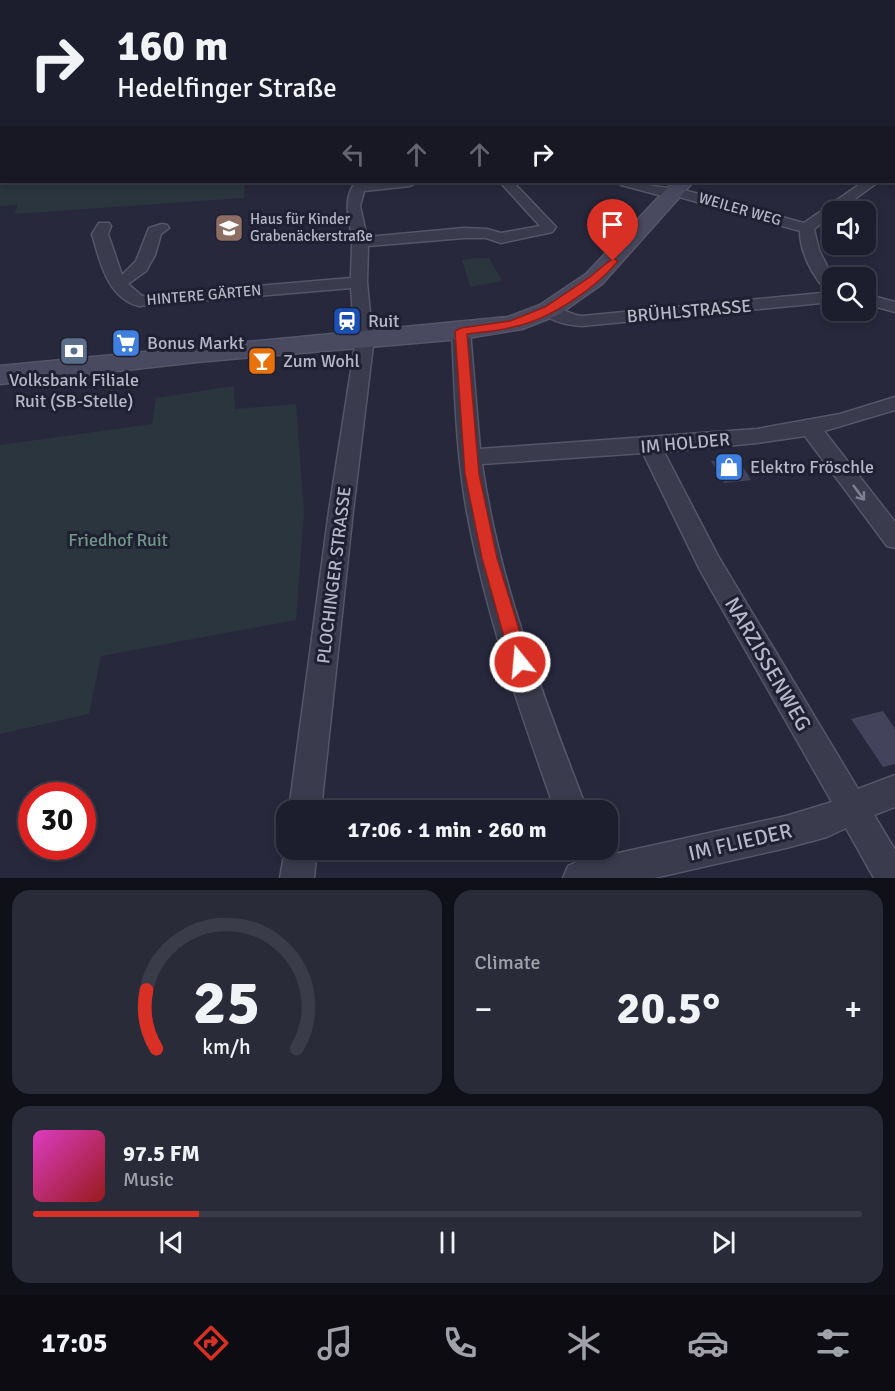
<!DOCTYPE html>
<meta charset="utf-8">
<style>
:root{--surface:#1d1e2d;--page:#2a2b39;--text:#f1f3f6;--muted:#a0a2aa;--line:#3b3c49;--accent:#d93025}
body{margin:0;font-family:Signika,sans-serif;background:var(--page);color:var(--text);height:100vh;display:flex;flex-direction:column;font-size:22px;white-space:nowrap}
*{box-sizing:border-box;margin:0}
p{font-size:20px;color:var(--muted)}
.icon{flex:none;width:33px;height:33px;fill:none;stroke:currentColor;stroke-width:2;stroke-linecap:round;stroke-linejoin:round}
.map{position:relative;height:878px;overflow:hidden}
.panel{display:flex;flex-direction:column;gap:12px;padding:12px;background:#101019;flex:1}
.panel>*{flex:none}
.top-card{position:absolute;left:0px;top:0px;width:896px;height:183px;box-shadow:0 3px 9px #0003,0 0 0 2px var(--line);background:#1d1e2d;color:var(--text);overflow:hidden}
.fabs{position:absolute;left:822px;top:201px;display:grid;gap:12px}
.fabs a{display:grid;place-items:center;width:54px;height:54px;border-radius:12px;background:var(--surface);box-shadow:0 3px 9px #0003,0 0 0 2px var(--line);font-size:30px}
.speed{position:absolute;left:18px;top:782px;display:flex;gap:12px;font-size:30px;font-weight:700;text-align:center}
.speed>*{display:grid;place-content:center;width:78px;height:78px;border-radius:50%;background:var(--surface);box-shadow:0 3px 9px #0003,0 0 0 2px var(--line);line-height:1}
.speed .limit{border:9px solid #d22;background:#fff;color:#111}
.pin{position:absolute;display:grid;place-items:center;width:51px;height:51px;color:#fff;margin:-62px -26px;border-radius:50% 50% 50% 0;rotate:-45deg;box-shadow:0 0 6px #0007}
.pin .icon{rotate:45deg}
.me{position:absolute;width:66px;margin:-33px;rotate:343deg;stroke-linejoin:round;filter:drop-shadow(0 0 4px #0008)}
.turn{display:flex;align-items:center;gap:21px;height:126px;padding:0 18px;font-size:27px}
.turn .icon{width:78px;height:78px;stroke-width:2.5}
.turn b{display:block;font-size:42px;line-height:51px}
.lanes{display:flex;align-items:center;height:57px;padding:0 18px;background:#0003;justify-content:center;gap:30px;direction:ltr}
.lanes .off{opacity:.35}
.big{font-size:45px;font-weight:800;line-height:1.1}
.panel .tile{flex:1;display:flex;flex-direction:column;justify-content:center;gap:9px;min-width:0;padding:0 21px;border-radius:18px;background:var(--page)}
.panel .dial{align-items:center;gap:0}
.dial svg{height:156px;overflow:visible;fill:none;stroke:var(--line);stroke-width:7;stroke-linecap:round;text-anchor:middle}
.dial text{fill:var(--text);stroke:none}
.song{display:flex;align-items:center;gap:18px}
.cover{width:72px;height:72px;border-radius:9px;background:linear-gradient(135deg,hsl(310 70% 55%),hsl(0 70% 35%))}
.played{height:6px;border-radius:3px;background:linear-gradient(90deg,var(--accent) 20%,var(--line) 20%)}
.keys{display:flex;justify-content:space-around;direction:ltr}
.heat{display:flex;justify-content:space-between;align-items:center;font-size:33px;direction:ltr}
.panel .tiles{flex:1;display:grid;gap:12px;grid-template-columns:1fr 1fr}
.tile:last-child{grid-column:span 2}
.trip{position:absolute;left:276px;top:800px;width:342px;height:60px;border-radius:18px;background:var(--surface);box-shadow:0 3px 9px #0003,0 0 0 2px var(--line);font-weight:800;line-height:60px;text-align:center}
.tab-bar{display:flex;height:96px;justify-content:space-around;align-items:center;background:#0c0c12;color:var(--muted)}
.tab-bar .icon{width:42px;height:42px}
.tab-bar .active{color:var(--accent)}
.tab-bar b{font-size:27px;color:var(--text)}
.map>svg:first-child{display:block}
.green{fill:#2a353e}
.building{fill:#43445c}
.lines{fill:none;stroke-linecap:round;stroke-linejoin:round}
.street-casing{stroke:#555667;stroke-width:3}
.secondary-casing{stroke:#555667;stroke-width:3}
.street{fill:#3a3b4c;fill-rule:evenodd}
.secondary{fill:#49495f;fill-rule:evenodd}
.oneway{stroke:#7e7f90}
.route{fill:#d93025;stroke:#8d1f18;stroke-width:1.5}
.labels{text-anchor:middle;dominant-baseline:central;stroke-width:6;stroke-linejoin:round;paint-order:stroke}
.far-street-label{font-size:15px;fill:#b6b7c7;stroke:#1f2031}
.far-poi-label{font-size:15px;fill:#b6b7c7;stroke:#1f2031;text-anchor:start}
.street-label{font-size:18px;fill:#b6b7c7;stroke:#1f2031}
.poi-label{font-size:18px;fill:#b6b7c7;stroke:#1f2031;text-anchor:start}
.park-label{font-size:18px;fill:#709687;stroke:#1f2031}
.near-street-label{font-size:21px;fill:#b6b7c7;stroke:#1f2031}
</style>
<div class="map">
<svg width="895" height="878" viewBox="0 0 895 878">
<rect width="100%" height="100%" fill="#27283c"/>
<g class="green">
<path d="M0,170l2,12h288l-45,2 -1,14 -230,16 4,-9 -18,1z"/>
<path d="M477,258h12l13,23 -32,6 -8,-27z"/>
<path d="M234,386l1,23 61,-5 8,108 -8,108 -195,36 -12,58 -89,20v-289l152,-21 4,-26z"/>
</g>
<g class="building">
<path d="M737,458l14,22 -27,3 -13,-22z"/>
<path d="M883,711l12,18v35l-12,3 -32,-48z"/>
</g>
<g class="lines">
<g class="street-casing">
<g id="street">
<path d="M110,0h9l-10,2z"/>
<path d="M714,0h15l2,2h-16z"/>
<rect x="894" y="25" width="1" height="6"/>
<rect x="894" y="48" width="1" height="6"/>
<path d="M2,50v7h-2v-6z"/>
<rect x="894" y="120" width="1" height="8"/>
<rect x="0" y="138" width="2" height="8"/>
<path d="M894,162h1l-1,9z"/>
<path d="M373,182h44l-7,4 -46,5 -4,15 7,31 97,-9 23,1 14,4 39,-7 -40,-44h13l43,45 -4,5 -51,11 -15,-5h-22l-96,8 -1,36 6,63 -20,166 -32,299h-32l40,-299 26,-166 -4,-57 -212,18c-32,-8 -39,-45 -47,-72l7,-11h10l2,3 -3,8 14,41 14,-14 13,-33 13,-4 5,1 2,3 -8,6 -6,21 -9,16 -18,13 14,12 209,-18c0,-11 1,-23 1,-34 0,-23 -11,-39 2,-60z"/>
<path d="M619,182c19,-2 40,8 54,5l131,36 59,-41h15l-41,30h-5v3l-18,14 5,21 14,28 -1,24 -250,24c-15,-1 -32,-4 -42,-16l3,-4c13,-3 25,9 39,10l250,-24 -6,-1c-14,-17 -26,-39 -26,-60l-124,-35 -6,2 -49,-13z"/>
<path d="M866,294l29,8v10l-29,-8z"/>
<path d="M461,326l6,1 3,4 10,118 277,-20 83,-15 55,-17v13l-71,21 71,91v26l-8,-2 -82,-110 -48,7 -93,9 54,104 140,233 37,-14v32l-21,8 21,35v28h-21l-28,-50 -19,9 -41,11 -132,30h-91l5,-12 7,-3 -5,-14h32l3,7 181,-40 46,-14 -132,-232 -57,-117 -161,11c17,120 62,234 105,346h-32c-34,-96 -68,-192 -87,-293 -12,-61 -13,-124 -16,-186l3,-4z"/>
<path d="M286,844v5h31l-3,29h-34z"/>
</g>
</g>
<g class="secondary-casing">
<g id="secondary">
<path d="M7,0h13l-14,2z"/>
<path d="M894,103h1l-1,11z"/>
<path d="M673,182h20l-91,102 -44,31 -36,14 -61,10 -264,23 -197,22v-18l508,-49 32,-12 46,-31z"/>
</g>
</g>
<use href="#street" class="street"/>
<use href="#secondary" class="secondary"/>
</g>
<defs><path id="oneway-shaft" d="M-6 0H5M1.5-3L5.5 0L1.5 3" fill="none" stroke-width="1.6" stroke-linecap="round" stroke-linejoin="round" transform="scale(1.5)"/></defs>
<use class="oneway" href="#oneway-shaft" transform="translate(859 493) rotate(53)"/>
<path class="route" d="M613,258l5,3c-23,28 -69,59 -105,66 -15,4 -31,5 -46,7l12,140 18,84 32,104 -3,5 -6,2 -7,-2 -2,-5 -29,-104 -17,-84 -10,-143 6,-3 49,-7 35,-14 45,-30z"/>
<defs>
<g id="school-square" transform="scale(1.5)"><rect x="-9" y="-9" width="18" height="18" rx="4" fill="#8d6e63" stroke="#1f2031"/><path d="M0-5L7-2L0 1L-7-2ZM-4 1L0 2.5L4 1V4Q0 6-4 4Z" fill="#fff"/></g>
<g id="station-square" transform="scale(1.5)"><rect x="-9" y="-9" width="18" height="18" rx="4" fill="#1a4fb4" stroke="#1f2031"/><path d="M-3-6H3Q5-6 5-4V2Q5 4 3 4L4.5 6H3L1.5 4h-3L-3 6H-4.5L-3 4Q-5 4-5 2V-4Q-5-6-3-6ZM-3.5-4v3h7v-3ZM-3.5 1v1.5H-2V1ZM2 1v1.5H3.5V1Z" fill="#fff"/></g>
<g id="supermarket-square" transform="scale(1.5)"><rect x="-9" y="-9" width="18" height="18" rx="4" fill="#3f7fe0" stroke="#1f2031"/><path d="M-6-5.5h2.5l.6 2H6L4.5 2H-2.5L-4.4-4H-6ZM-1.5 3.2a1.3 1.3 0 1 0 .1 0ZM3 3.2a1.3 1.3 0 1 0 .1 0Z" fill="#fff"/></g>
<g id="bank-square" transform="scale(1.5)"><rect x="-9" y="-9" width="18" height="18" rx="4" fill="#5c6f8a" stroke="#1f2031"/><path d="M-6-4H6V4H-6ZM0-2.3a2.3 2.3 0 1 0 0 4.6a2.3 2.3 0 1 0 0-4.6Z" fill="#fff"/></g>
<g id="bar-square" transform="scale(1.5)"><rect x="-9" y="-9" width="18" height="18" rx="4" fill="#e8710a" stroke="#1f2031"/><path d="M-6-5H6L.8 .8V4.5H3.5V6h-7V4.5H-.8V.8Z" fill="#fff"/></g>
<g id="shop-square" transform="scale(1.5)"><rect x="-9" y="-9" width="18" height="18" rx="4" fill="#3f7fe0" stroke="#1f2031"/><path d="M-5-2.5h2.3a2.7 3.5 0 0 1 5.4 0H5L5.5 6h-11ZM-1.5-2.5h3a1.5 2.3 0 0 0-3 0Z" fill="#fff"/></g>
</defs>
<g fill-rule="evenodd">
<use href="#school-square" x="229" y="228"/>
<use href="#station-square" x="347" y="321"/>
<use href="#supermarket-square" x="126" y="343"/>
<use href="#bank-square" x="74" y="351"/>
<use href="#bar-square" x="262" y="361"/>
<use href="#shop-square" x="729" y="467"/>
</g>
<g class="labels">
<g class="far-street-label">
<text transform="translate(740 209) rotate(16)">WEILER WEG</text>
<text transform="translate(204 295) rotate(-5)">HINTERE GÄRTEN</text>
</g>
<g class="far-poi-label">
<text x="250" y="219">Haus für Kinder<tspan x="250" dy="17">Grabenäckerstraße</tspan></text>
</g>
<g class="street-label">
<text transform="translate(689 311) rotate(-5)">BRÜHLSTRASSE</text>
<text transform="translate(685 443) rotate(-5)">IM HOLDER</text>
<text transform="translate(334 575) rotate(-83)">PLOCHINGER STRASSE</text>
</g>
<g class="poi-label">
<text x="368" y="321">Ruit</text>
<text x="147" y="343">Bonus Markt</text>
<text x="283" y="361">Zum Wohl</text>
<text x="74" y="380" text-anchor="middle">Volksbank Filiale<tspan x="74" dy="21">Ruit (SB-Stelle)</tspan></text>
<text x="750" y="467">Elektro Fröschle</text>
</g>
<g class="park-label">
<text x="118" y="540">Friedhof Ruit</text>
</g>
<g class="near-street-label">
<text transform="translate(768 664) rotate(60)">NARZISSENWEG</text>
<text transform="translate(740 842) rotate(-13)">IM FLIEDER</text>
</g>
</g>
</svg>
<div class="fabs">
<a><svg class="icon" aria-label="sound" viewBox="0 0 24 24"><path d="M4 9h4l5-4v14l-5-4H4zM17 9q2 3 0 6"/></svg></a>
<a><svg class="icon" aria-label="search" viewBox="0 0 24 24"><circle cx="10" cy="10" r="6"/><path d="M15 15l6 6"/></svg></a>
</div>
<div class="speed"><div class="limit">30</div></div>
<div class="pin" style="left:613px;top:261px;background:#d93025"><svg class="icon" aria-label="arrive" viewBox="0 0 24 24"><path d="M6 21V4h12l-3 4 3 4H6"/></svg></div>
<svg class="me" style="left:520px;top:662px" viewBox="-20 -20 40 40"><circle r="17" fill="#d93025" stroke="#fff" stroke-width="3"/><path d="M0-11L8 9 0 5-8 9z" fill="#fff"/></svg>
<div class="trip">17:06 · 1 min · 260 m</div>
<div class="top-card">
<div class="turn"><svg class="icon" aria-label="right" viewBox="0 0 24 24"><path d="M7 20v-9h11M14 6l5 5-5 5"/></svg><div><b>160 m</b>Hedelfinger Straße</div></div>
<div class="lanes"><svg class="icon off" aria-label="left" viewBox="0 0 24 24"><path d="M17 20v-9H6M10 6l-5 5 5 5"/></svg><svg class="icon off" aria-label="ahead" viewBox="0 0 24 24"><path d="M12 20V5M6 11l6-6 6 6"/></svg><svg class="icon off" aria-label="ahead" viewBox="0 0 24 24"><path d="M12 20V5M6 11l6-6 6 6"/></svg><svg class="icon" aria-label="right" viewBox="0 0 24 24"><path d="M7 20v-9h11M14 6l5 5-5 5"/></svg></div>
</div>
</div>
<section class="panel">
<div class="tiles">
<div class="tile dial"><svg viewBox="0 0 100 80">
<path d="M14 69A42 42 0 1 1 86 69"/>
<path d="M14 69A42 42 0 0 1 9 39" stroke="#d93025"/>
<text x="50" y="56" font-size="32" font-weight="700">25</text>
<text x="50" y="72" font-size="11">km/h</text>
</svg></div>
<div class="tile"><p>Climate</p>
<div class="heat"><a>−</a><b class="big">20.5°</b><a>+</a></div>
</div>
<div class="tile">
<div class="song"><i class="cover"></i><div><b>97.5 FM</b><p>Music</p></div></div>
<div class="played"></div>
<div class="keys"><svg class="icon" aria-label="previous" viewBox="0 0 24 24"><path d="M18 5L8 12l10 7zM5 5v14"/></svg><svg class="icon" aria-label="pause" viewBox="0 0 24 24"><path d="M8 5v14M16 5v14"/></svg><svg class="icon" aria-label="next" viewBox="0 0 24 24"><path d="M6 5l10 7-10 7zM19 5v14"/></svg></div>
</div>
</div>
</section>
<nav class="tab-bar">
<b>17:05</b>
<svg class="icon active" aria-label="directions" viewBox="0 0 24 24"><path d="M12 3l9 9-9 9-9-9zM9 14v-3h6M13 9l2 2-2 2"/></svg>
<svg class="icon" aria-label="music" viewBox="0 0 24 24"><path d="M9 18V5l10-2v13"/><circle cx="6" cy="18" r="3"/><circle cx="16" cy="16" r="3"/></svg>
<svg class="icon" aria-label="phone" viewBox="0 0 24 24"><path d="M5 4h4l2 5-3 2q2 4 5 5l2-3 5 2v4C11 20 4 13 5 4z"/></svg>
<svg class="icon" aria-label="climate" viewBox="0 0 24 24"><path d="M12 3v18M4 7l16 10M4 17L20 7"/></svg>
<svg class="icon" aria-label="car" viewBox="0 0 24 24"><path d="M5 17H2v-5l4-1 3-4h7l3 4 3 1v5h-3M9 17h6M6 11h13"/><circle cx="7" cy="17" r="2"/><circle cx="17" cy="17" r="2"/></svg>
<svg class="icon" aria-label="filters" viewBox="0 0 24 24"><path d="M4 7h16M4 17h16"/><circle cx="9" cy="7" r="2"/><circle cx="15" cy="17" r="2"/></svg>
</nav>
